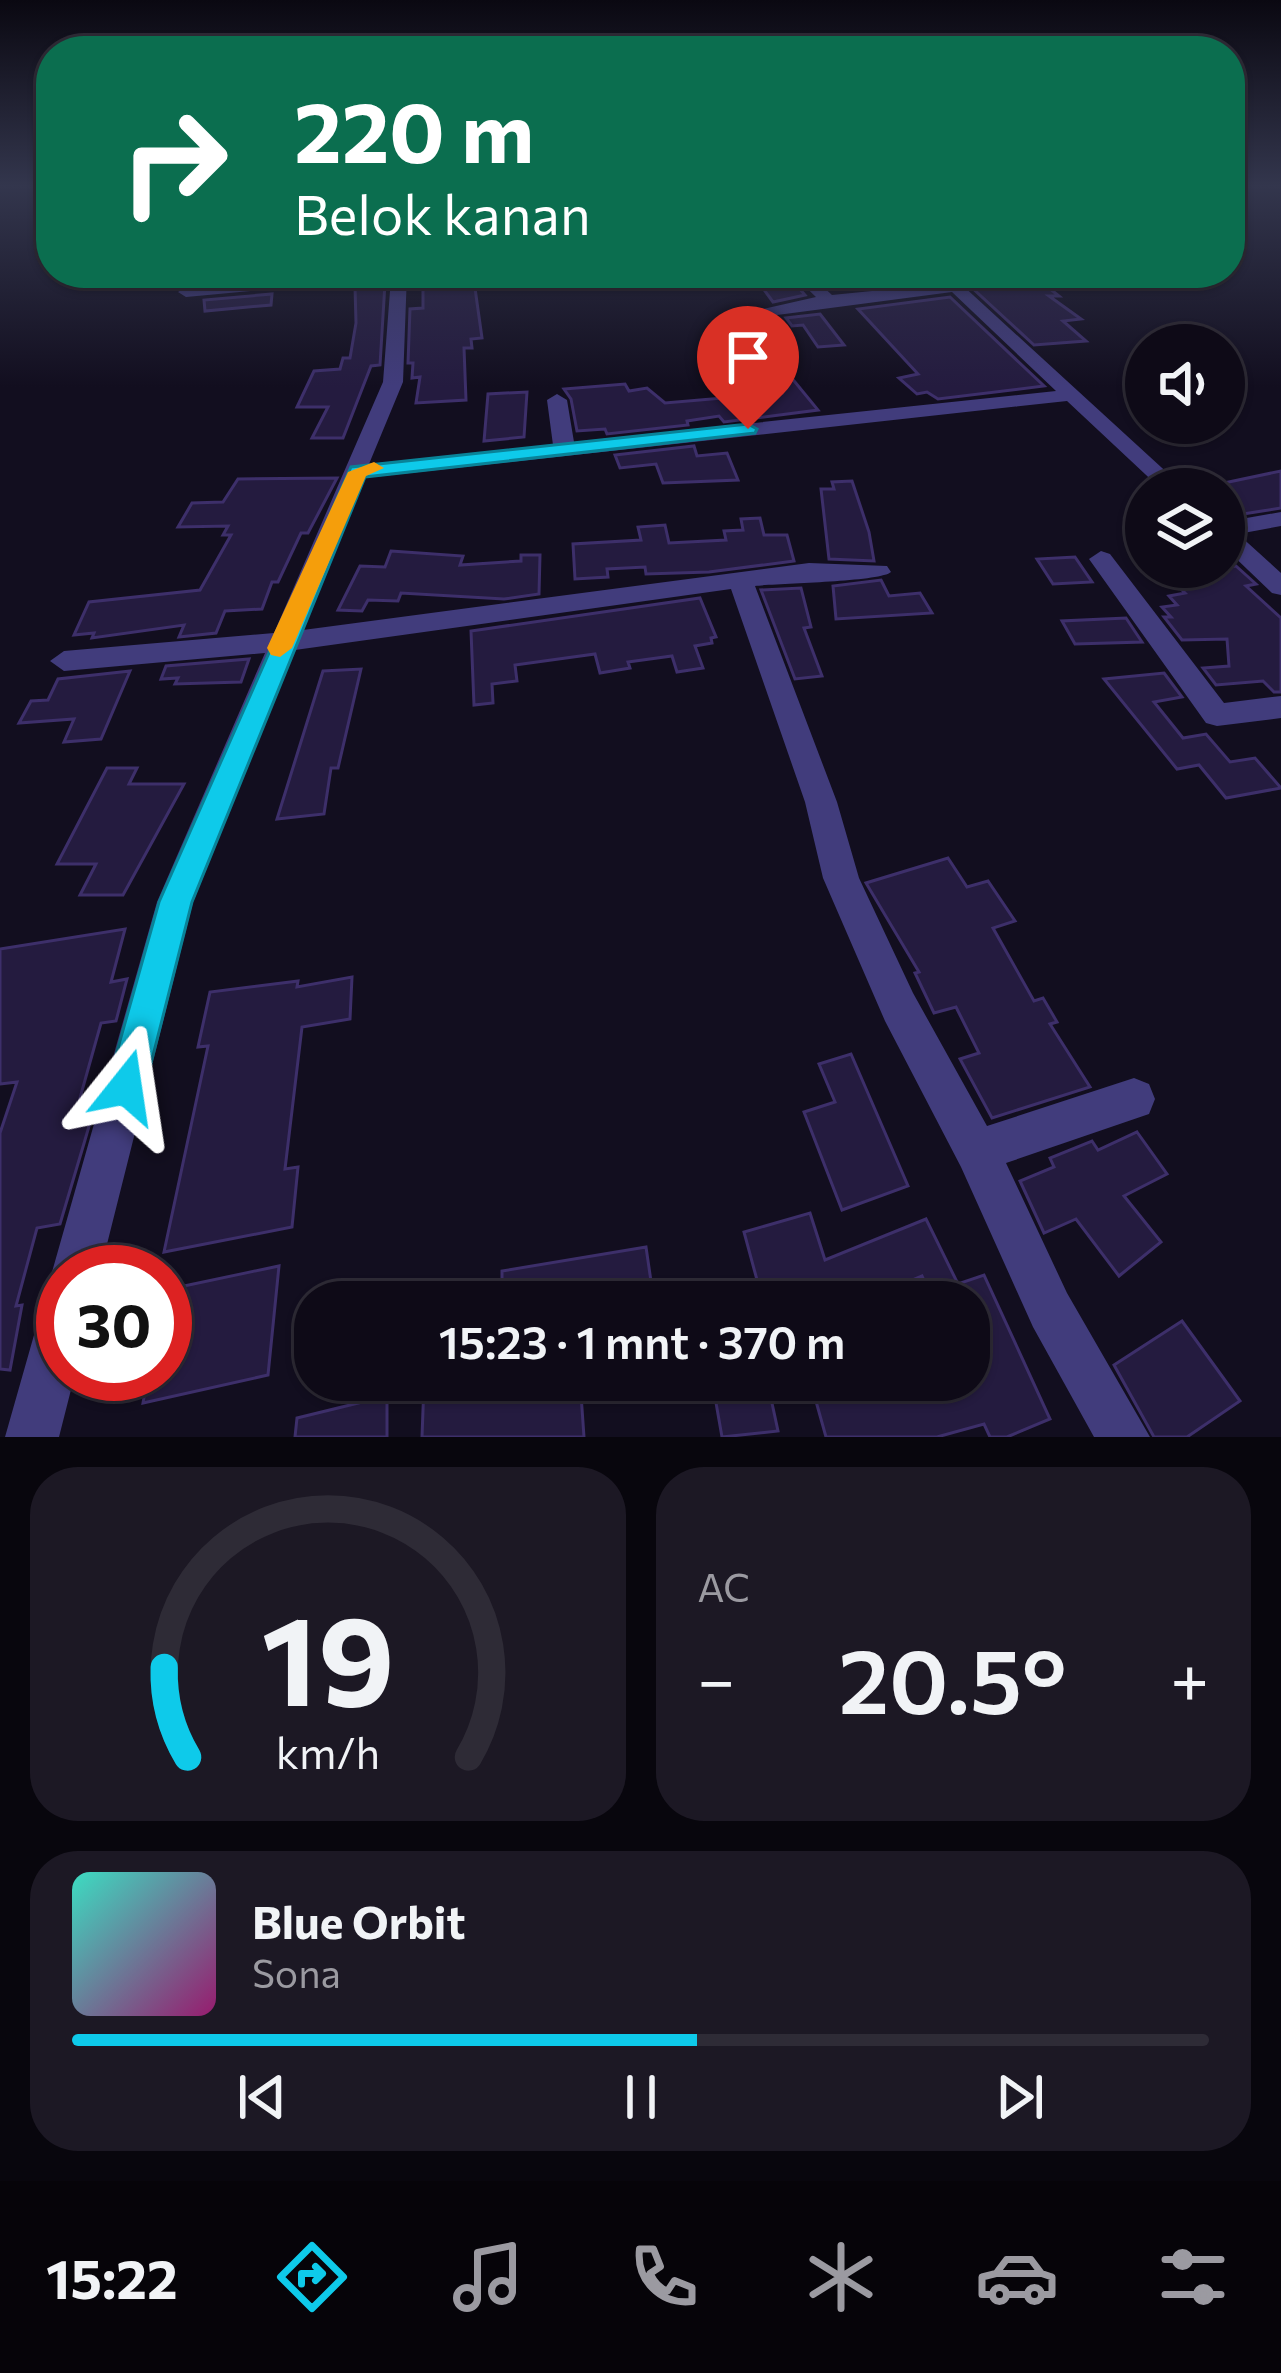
<!DOCTYPE html>
<html lang="id">
<meta charset="utf-8">
<style>
:root{--surface:#0e0a17;--page:#1c1824;--text:#f1f3f6;--muted:#9b9aa1;--line:#2e2b36;--accent:#0ecaea}
body{margin:0;font-family:Commissioner,sans-serif;background:var(--page);color:var(--text);height:100vh;display:flex;flex-direction:column;font-size:45px;white-space:nowrap}
*{box-sizing:border-box;margin:0}
p{font-size:39px;color:var(--muted)}
.icon{flex:none;width:66px;height:66px;fill:none;stroke:currentColor;stroke-width:2;stroke-linecap:round;stroke-linejoin:round}
.map{position:relative;height:1437px;overflow:hidden}
.panel{display:flex;flex-direction:column;gap:30px;padding:30px;background:#08060d;flex:1}
.panel>*{flex:none}
.guide{position:absolute;left:36px;top:36px;width:1209px;height:252px;border-radius:48px;box-shadow:0 3px 9px #0004,0 0 0 3px var(--line);background:#0b6e4f;color:#fff;overflow:hidden}
.buttons{position:absolute;left:1125px;top:324px;display:grid;gap:24px}
.buttons a{display:grid;place-items:center;width:120px;height:120px;border-radius:50%;background:var(--surface);box-shadow:0 3px 9px #0004,0 0 0 3px var(--line);font-size:60px}
.speed{position:absolute;left:36px;top:1245px;display:flex;gap:24px;font-size:60px;font-weight:700;text-align:center}
.speed>*{display:grid;place-content:center;width:156px;height:156px;border-radius:50%;background:var(--surface);box-shadow:0 3px 9px #0004,0 0 0 3px var(--line);line-height:1}
.speed .limit{border:18px solid #d22;background:#fff;color:#111}
.pin{position:absolute;display:grid;place-items:center;width:102px;height:102px;color:#fff;margin:-123px -51px;border-radius:50% 50% 50% 0;rotate:-45deg;box-shadow:0 0 12px #0007}
.pin .icon{rotate:45deg}
.me{position:absolute;width:132px;margin:-66px;rotate:15deg;stroke-linejoin:round;filter:drop-shadow(0 0 9px #0008)}
.turn{display:flex;align-items:center;gap:42px;height:252px;padding:0 60px;font-size:54px}
.turn .icon{width:156px;height:156px;stroke-width:2.5}
.turn b{display:block;font-size:84px;line-height:102px}
.big{font-size:90px;font-weight:600;line-height:1.1}
.panel .widget{flex:1;display:flex;flex-direction:column;justify-content:center;gap:18px;min-width:0;padding:0 42px;border-radius:48px;background:var(--page)}
.panel .dial{align-items:center;gap:0}
.dial svg{height:312px;overflow:visible;fill:none;stroke:var(--line);stroke-width:7;stroke-linecap:round;text-anchor:middle}
.dial text{fill:var(--text);stroke:none}
.song{display:flex;align-items:center;gap:36px}
.cover{width:144px;height:144px;border-radius:18px;background:linear-gradient(135deg,hsl(170 70% 55%),hsl(320 70% 35%))}
.played{height:12px;border-radius:6px;background:linear-gradient(90deg,var(--accent) 55%,var(--line) 55%)}
.keys{display:flex;justify-content:space-around;direction:ltr}
.heat{display:flex;justify-content:space-between;align-items:center;font-size:66px;direction:ltr}
.panel .tiles{flex:1;display:grid;gap:30px;grid-template-columns:1fr 1fr}
.widget:last-child{grid-column:span 2}
.trip{position:absolute;left:294px;top:1281px;width:696px;height:120px;border-radius:48px;background:var(--surface);box-shadow:0 3px 9px #0004,0 0 0 3px var(--line);font-weight:600;line-height:120px;text-align:center}
.dock{display:flex;height:192px;justify-content:space-around;align-items:center;background:#060409;color:var(--muted)}
.dock .icon{width:84px;height:84px}
.dock .selected{color:var(--accent)}
.dock b{font-size:54px;color:var(--text)}
.map>svg:first-child{display:block}
.building{fill:#241b3f;stroke:#3d2f6a;stroke-width:3}
.lines{fill:none;stroke-linecap:round;stroke-linejoin:round}
.minor{fill:#413c7c;fill-rule:evenodd}
.route{fill:#0ecaea;stroke:#098398;stroke-width:3}
.slow{fill:#f59e0b}
</style>
<div class="map">
<svg width="1281" height="1437" viewBox="0 0 1281 1437">
<rect width="100%" height="100%" fill="#120e1f"/>
<g class="building">
<path d="M956,273h44l8,8 30,-2 21,17h-10l32,23 -18,2 23,20 -52,4z"/>
<path d="M473,274l9,64 -11,1 1,9h-8l2,52 -50,3 4,-26 -8,1 1,-15h-5l2,-54 13,-1v-29z"/>
<path d="M787,274l18,21 -32,7 -19,-26z"/>
<path d="M385,283l-5,82 -9,1 -28,72h-31l16,-31h-31l17,-36 26,-2 3,-11h7l6,-35 -1,-37z"/>
<path d="M272,294l-1,11 -66,6 -1,-11z"/>
<path d="M950,297l94,89 -106,13 -11,-7 -10,2 -18,-16 19,-4 -60,-65z"/>
<path d="M820,314l24,31 -26,2 -15,-22 -11,1 -6,-8z"/>
<path d="M772,354l46,56 -94,12 -5,-6 -32,5 1,4 -81,9 -2,-5 -28,2 -6,-32 -7,-10 61,-5 4,7 18,-3 18,15 116,-10 -22,-28z"/>
<path d="M527,392l-3,45 -40,4 4,-47z"/>
<path d="M694,446l3,10 30,-3 11,27 -75,3 -7,-19 -36,4 -5,-13z"/>
<path d="M1281,471v37l-57,9v-34z"/>
<path d="M337,478l-29,55h-7l-23,49h-6l-10,27 -37,2 -9,22 -37,4 5,-12 -92,13 2,-5 -20,2 15,-33 111,-12 31,-55h-8l5,-9 -50,1 14,-24 31,-1 15,-23z"/>
<path d="M852,481l17,51 5,29 -45,-2 -8,-70h13l-2,-7z"/>
<path d="M760,518l4,17h23l7,26 -85,11 -63,2 -1,-7 -38,2 1,8 -33,2 -2,-35 68,-4 -3,-13 27,-2 4,18 57,-3 -2,-9 19,-1 -2,-11z"/>
<path d="M391,551l72,5 -3,9 61,-4v-6h19l-1,39 -35,5 -103,-6 -3,8 -30,-1 -6,11 -24,-1 22,-44 25,1z"/>
<path d="M1075,557l17,25 -39,2 -16,-25z"/>
<path d="M1236,566l20,18 -10,2 35,32v74h-7l-11,-11 -47,4 -13,-17 26,-2 -2,-27 -45,1 -18,-23h7l-9,-10 15,-2 -8,-9 16,-3 -14,-14 22,-3 -9,-9z"/>
<path d="M881,580l8,16 31,-3 12,20 -96,6 -3,-33z"/>
<path d="M801,588l10,39 -7,1 18,48 -27,3 -34,-89z"/>
<path d="M700,598l16,39 -5,1 1,5 -17,3 8,22 -26,4 -5,-16 -44,6 2,6 -30,5 -5,-19 -80,11 2,16 -25,3 1,19 -19,2 -3,-74z"/>
<path d="M1126,618l16,24 -67,2 -13,-23z"/>
<path d="M249,659l-8,23 -66,2 3,-6 -17,1 5,-13z"/>
<path d="M361,669l-23,99h-7l-7,46 -47,5 46,-148z"/>
<path d="M130,671l-29,68 -37,3 10,-23 -55,4 12,-22 17,-1 10,-21z"/>
<path d="M1164,673l18,24 -28,5 29,36 23,-4 24,28 25,-4 26,30 -55,10 -27,-33 -22,4 -73,-90z"/>
<path d="M107,768h30l-8,16h55l-61,111h-43l16,-31h-39z"/>
<path d="M948,858l19,29 21,-6 27,40 -22,7 41,73 9,-3 14,24 -7,2 40,63 -98,31 -32,-59 19,-6 -23,-46 -22,6 -19,-40 4,-1 -53,-89z"/>
<path d="M125,929l-14,53 16,-3 -11,42 -15,2 -21,75 18,-3 -13,45 -25,84 -23,4 -21,78 6,-1 -12,65 -10,-1v-236l17,-51 -17,2v-135z"/>
<path d="M352,977l-2,42 -48,8 -17,142 13,-2 -6,60 -128,25 44,-206 -10,1 12,-55 88,-11 -1,6z"/>
<path d="M851,1054l57,132 -66,24 -38,-98 31,-10 -16,-38z"/>
<path d="M1137,1132l30,42 -43,22 37,46 -42,34 -43,-57 -32,14 -24,-52 34,-14 -4,-9 42,-17 6,9z"/>
<path d="M810,1213l15,47 101,-41 32,65 26,-9 66,144 -43,18h-17l-6,-13 -47,13h-111l-16,-57h159v-78h-53l14,-8 -8,-18 -62,26h-97l-19,-70z"/>
<path d="M646,1247l8,55h-152v-31z"/>
<path d="M279,1266l-11,109 -125,28 5,-29h17v-84z"/>
<path d="M1182,1321l58,80 -53,36h-33l-40,-72z"/>
<path d="M444,1380h136l4,57h-162l2,-54z"/>
<path d="M712,1380h55l11,51 -56,6z"/>
<path d="M387,1396v41h-92l2,-19z"/>
</g>
<g class="lines">
<g class="minor">
<path d="M346,273h61l-4,109 -34,82 184,-19 -6,-45 10,-6 10,6 7,42 482,-51 -104,-99 -198,26 -8,-5 70,-16 -25,-24h17l24,22 110,-11 -10,-11h17l236,216h-24l-94,-88 -703,77 -61,152 506,-67 78,3 4,6c-11,10 -111,11 -136,14l82,216 22,76 54,115 74,133 147,-48 15,6 6,15 -6,15 -143,49 61,130 83,144h-56l-61,-110 -72,-160 -76,-146 -62,-143 -18,-76 -74,-213 -436,61 -102,252 -93,370h-37v19l-4,-2 -7,-17 105,-370 108,-249 -201,18 -14,-10 14,-10 210,-18 109,-251 8,-104 -205,19 -8,-5 8,-5z"/>
<path d="M1281,512v14l-43,8 43,39v22l-9,-2 -48,-46v-25z"/>
<path d="M1101,551l9,3 114,149 57,-7v22l-64,8 -11,-3 -117,-164z"/>
<path d="M63,1296v78h12l-16,63h-54l33,-116 7,-18z"/>
</g>
</g>
<linearGradient id="sky" x2="0" y2="1"><stop stop-color="#0a0811"/><stop offset="0.48" stop-color="#33364d"/><stop offset="1" stop-color="#33364d" stop-opacity="0"/></linearGradient>
<rect width="1281" height="387" fill="url(#sky)"/>
<path class="route" d="M748,424l9,5 -2,4 -390,44 -173,425 -47,185 -6,13 -13,6 -14,-6 -5,-13 52,-185 192,-435z"/>
<path class="slow" d="M374,462l10,6 -18,8 -74,172 -12,9 -9,-2 -4,-7 81,-176z"/>
</svg>
<div class="buttons">
<a><svg class="icon" aria-label="sound" viewBox="0 0 24 24"><path d="M4 9h4l5-4v14l-5-4H4zM17 9q2 3 0 6"/></svg></a>
<a><svg class="icon" aria-label="layers" viewBox="0 0 24 24"><path d="M12 4l9 5-9 5-9-5zM3 14l9 5 9-5"/></svg></a>
</div>
<div class="speed"><div class="limit">30</div></div>
<div class="pin" style="left:748px;top:429px;background:#d93025"><svg class="icon" aria-label="arrive" viewBox="0 0 24 24"><path d="M6 21V4h12l-3 4 3 4H6"/></svg></div>
<svg class="me" style="left:126px;top:1087px" viewBox="-20 -20 40 40"><path d="M0-17L14 15 0 8-14 15z" fill="#0ecaea" stroke="#fff" stroke-width="4"/></svg>
<div class="trip">15:23 · 1 mnt · 370 m</div>
<div class="guide">
<div class="turn"><svg class="icon" aria-label="right" viewBox="0 0 24 24"><path d="M7 20v-9h11M14 6l5 5-5 5"/></svg><div><b>220 m</b>Belok kanan</div></div>
</div>
</div>
<section class="panel">
<div class="tiles">
<div class="widget dial"><svg viewBox="0 0 100 80">
<path d="M14 69A42 42 0 1 1 86 69"/>
<path d="M14 69A42 42 0 0 1 8 46" stroke="#0ecaea"/>
<text x="50" y="56" font-size="32" font-weight="700">19</text>
<text x="50" y="72" font-size="11">km/h</text>
</svg></div>
<div class="widget"><p>AC</p>
<div class="heat"><a>−</a><b class="big">20.5°</b><a>+</a></div>
</div>
<div class="widget">
<div class="song"><i class="cover"></i><div><b>Blue Orbit</b><p>Sona</p></div></div>
<div class="played"></div>
<div class="keys"><svg class="icon" aria-label="previous" viewBox="0 0 24 24"><path d="M18 5L8 12l10 7zM5 5v14"/></svg><svg class="icon" aria-label="pause" viewBox="0 0 24 24"><path d="M8 5v14M16 5v14"/></svg><svg class="icon" aria-label="next" viewBox="0 0 24 24"><path d="M6 5l10 7-10 7zM19 5v14"/></svg></div>
</div>
</div>
</section>
<nav class="dock">
<b>15:22</b>
<svg class="icon selected" aria-label="directions" viewBox="0 0 24 24"><path d="M12 3l9 9-9 9-9-9zM9 14v-3h6M13 9l2 2-2 2"/></svg>
<svg class="icon" aria-label="music" viewBox="0 0 24 24"><path d="M9 18V5l10-2v13"/><circle cx="6" cy="18" r="3"/><circle cx="16" cy="16" r="3"/></svg>
<svg class="icon" aria-label="phone" viewBox="0 0 24 24"><path d="M5 4h4l2 5-3 2q2 4 5 5l2-3 5 2v4C11 20 4 13 5 4z"/></svg>
<svg class="icon" aria-label="climate" viewBox="0 0 24 24"><path d="M12 3v18M4 7l16 10M4 17L20 7"/></svg>
<svg class="icon" aria-label="car" viewBox="0 0 24 24"><path d="M5 17H2v-5l4-1 3-4h7l3 4 3 1v5h-3M9 17h6M6 11h13"/><circle cx="7" cy="17" r="2"/><circle cx="17" cy="17" r="2"/></svg>
<svg class="icon" aria-label="filters" viewBox="0 0 24 24"><path d="M4 7h16M4 17h16"/><circle cx="9" cy="7" r="2"/><circle cx="15" cy="17" r="2"/></svg>
</nav>
